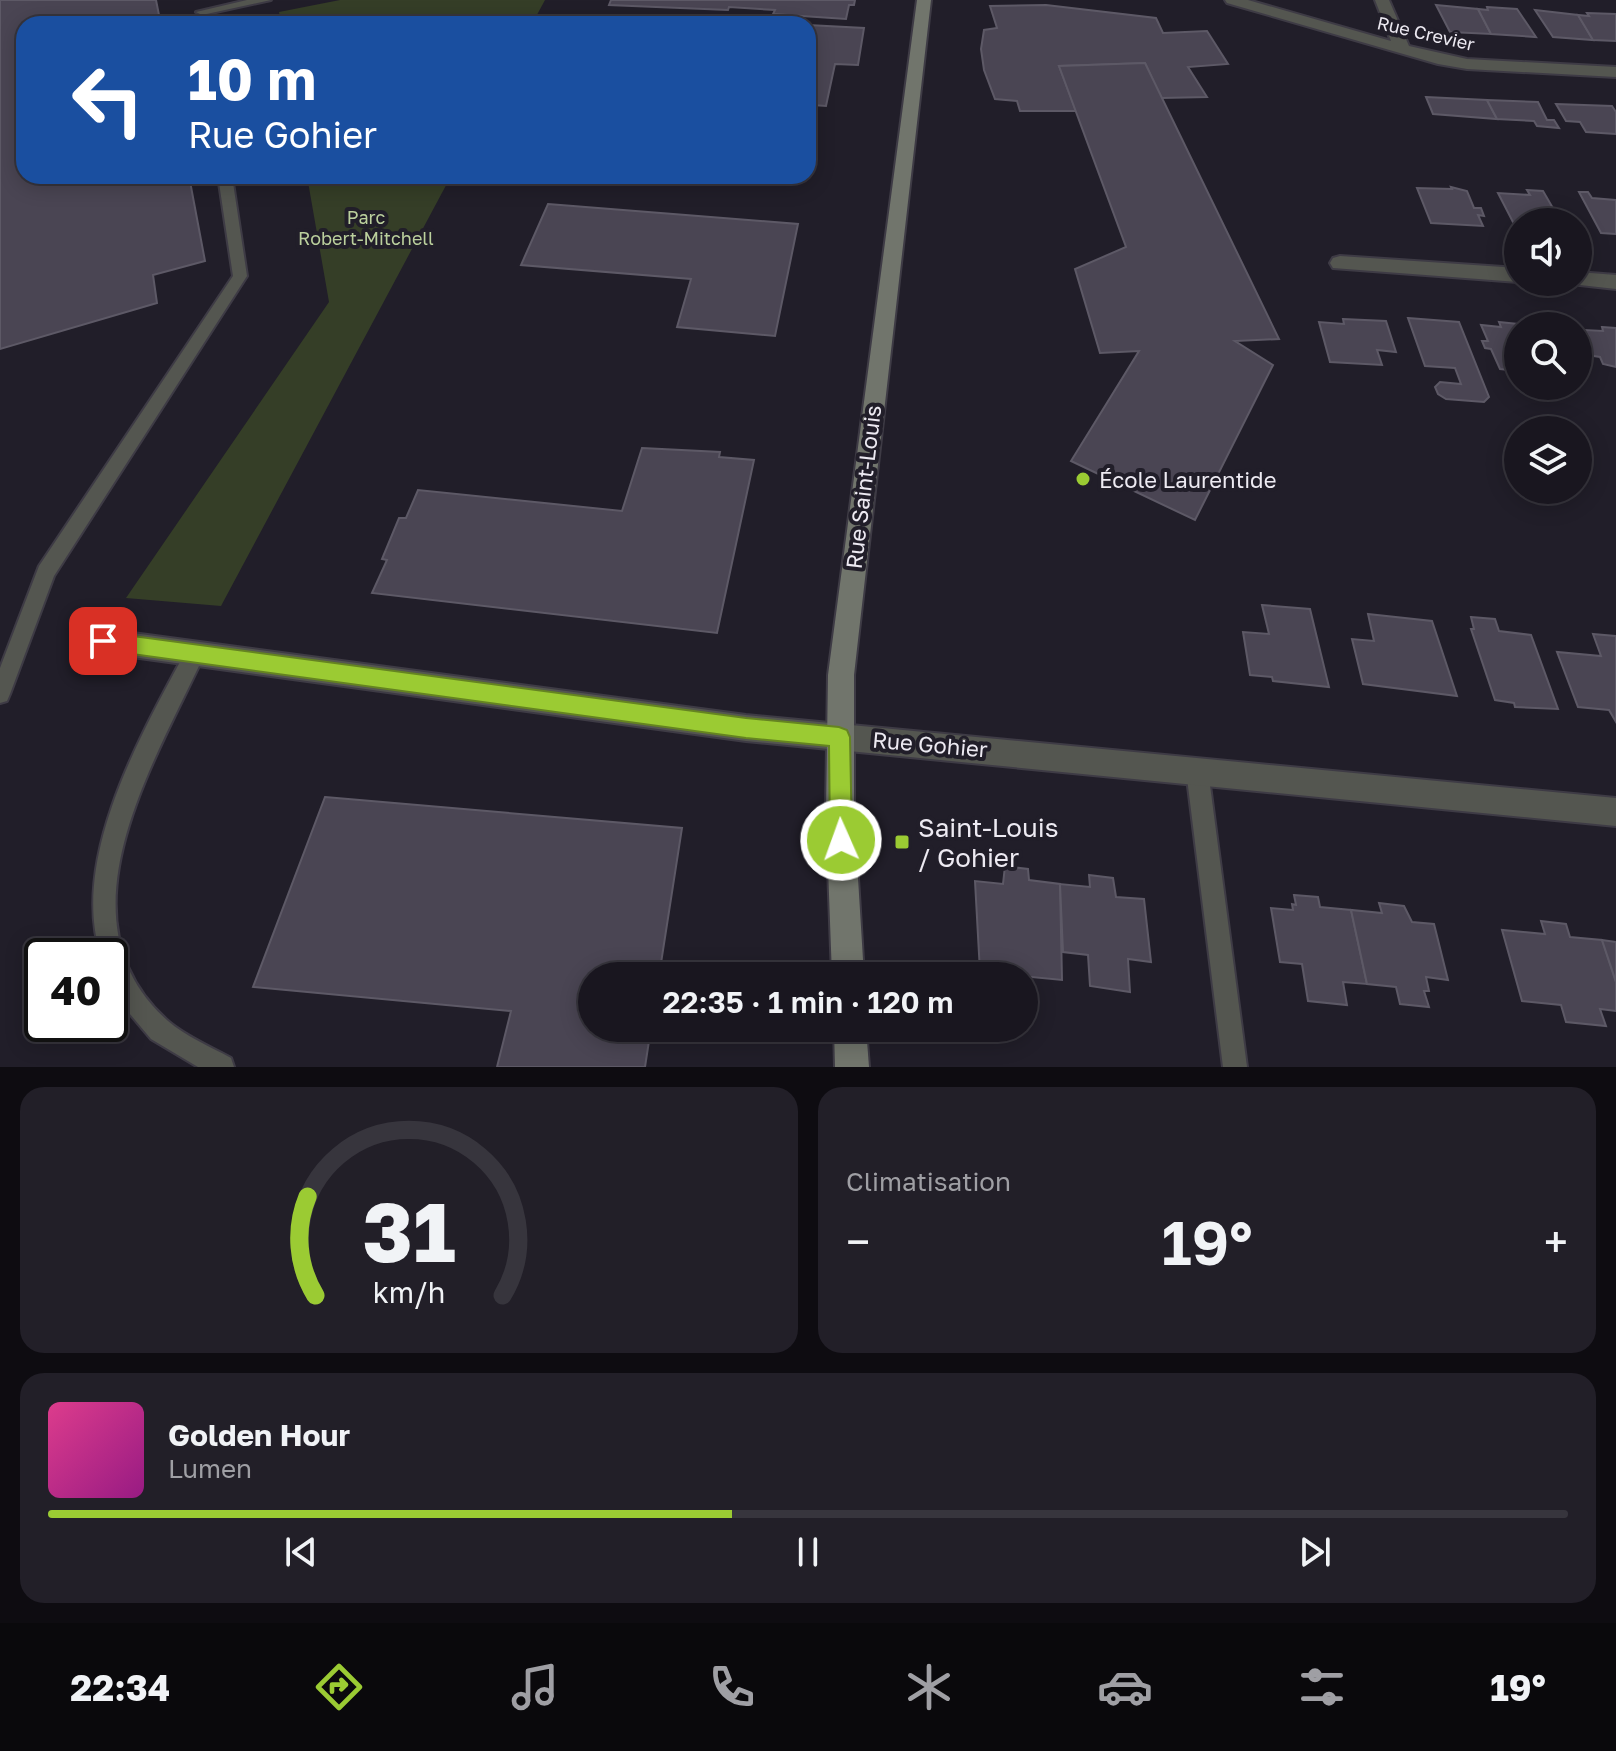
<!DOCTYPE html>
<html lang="fr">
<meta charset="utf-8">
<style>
:root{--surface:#19161f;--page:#221f28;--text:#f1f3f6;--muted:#9f9fa4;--line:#37353d;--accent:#9bcb33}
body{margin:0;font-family:"Golos Text",sans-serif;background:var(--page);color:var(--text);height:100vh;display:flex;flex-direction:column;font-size:30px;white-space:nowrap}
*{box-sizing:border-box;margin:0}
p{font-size:26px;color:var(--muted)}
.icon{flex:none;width:44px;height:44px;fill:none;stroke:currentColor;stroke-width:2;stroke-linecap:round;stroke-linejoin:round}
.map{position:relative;height:1067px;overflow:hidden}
.details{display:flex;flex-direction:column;gap:20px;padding:20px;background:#0e0c11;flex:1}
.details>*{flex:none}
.hud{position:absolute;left:16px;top:16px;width:800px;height:168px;border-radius:24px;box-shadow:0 4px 20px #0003,0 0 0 2px var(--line);background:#1a4fa0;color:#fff;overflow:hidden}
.buttons{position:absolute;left:1504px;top:208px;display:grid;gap:16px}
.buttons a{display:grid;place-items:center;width:88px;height:88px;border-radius:50%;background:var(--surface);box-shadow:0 4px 20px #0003,0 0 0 2px var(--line);font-size:40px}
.speed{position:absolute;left:24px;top:938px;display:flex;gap:16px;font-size:40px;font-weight:700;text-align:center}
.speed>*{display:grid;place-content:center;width:104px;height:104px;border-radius:50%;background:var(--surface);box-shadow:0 4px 20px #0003,0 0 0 2px var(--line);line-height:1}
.speed .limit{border:4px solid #111;border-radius:12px;background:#fff;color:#111}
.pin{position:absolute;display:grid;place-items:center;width:68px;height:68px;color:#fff;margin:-34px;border-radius:16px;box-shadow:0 4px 12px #0006}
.me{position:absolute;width:88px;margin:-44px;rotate:358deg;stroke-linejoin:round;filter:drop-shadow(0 0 6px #0008)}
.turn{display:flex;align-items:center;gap:28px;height:168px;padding:0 40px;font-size:36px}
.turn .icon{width:104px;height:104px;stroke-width:2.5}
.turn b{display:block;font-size:56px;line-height:68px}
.big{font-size:60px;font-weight:600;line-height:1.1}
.details .widget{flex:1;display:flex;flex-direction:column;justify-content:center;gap:12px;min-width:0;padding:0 28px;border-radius:24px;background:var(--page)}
.details .dial{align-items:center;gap:0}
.dial svg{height:208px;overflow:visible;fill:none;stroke:var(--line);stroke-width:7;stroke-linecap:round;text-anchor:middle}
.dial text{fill:var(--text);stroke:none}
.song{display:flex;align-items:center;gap:24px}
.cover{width:96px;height:96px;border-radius:12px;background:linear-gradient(135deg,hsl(330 70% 55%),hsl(310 70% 35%))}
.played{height:8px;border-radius:4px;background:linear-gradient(90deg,var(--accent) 45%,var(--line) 45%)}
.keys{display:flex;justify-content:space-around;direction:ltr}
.heat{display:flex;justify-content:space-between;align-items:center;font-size:44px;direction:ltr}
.details .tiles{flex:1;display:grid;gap:20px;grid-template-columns:1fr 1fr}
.widget:last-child{grid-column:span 2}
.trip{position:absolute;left:578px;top:962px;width:460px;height:80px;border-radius:40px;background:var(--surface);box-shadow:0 4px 20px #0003,0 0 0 2px var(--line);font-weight:600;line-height:80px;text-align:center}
.menu{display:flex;height:128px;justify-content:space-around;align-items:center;background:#0a090c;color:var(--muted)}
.menu .icon{width:56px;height:56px}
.menu .current{color:var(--accent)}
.menu b{font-size:36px;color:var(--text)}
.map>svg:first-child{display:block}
.green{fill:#353e27}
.building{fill:#4a4553;stroke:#5d5966;stroke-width:2}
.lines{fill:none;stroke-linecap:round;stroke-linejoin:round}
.lane-casing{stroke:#3e3b45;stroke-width:4}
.street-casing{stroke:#3e3b45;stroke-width:4}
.secondary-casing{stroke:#3e3b45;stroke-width:4}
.lane{fill:#545650;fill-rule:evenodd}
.street{fill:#545650;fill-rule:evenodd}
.secondary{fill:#71756c;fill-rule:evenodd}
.route{fill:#9bcb33;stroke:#658421;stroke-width:2}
.poi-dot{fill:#9bcb33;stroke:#211e29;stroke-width:3}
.labels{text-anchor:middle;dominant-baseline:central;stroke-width:8;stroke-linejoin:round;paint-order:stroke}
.far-street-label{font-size:18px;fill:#edeaf2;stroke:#211e29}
.far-park-label{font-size:18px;fill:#bbd09d;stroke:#211e29}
.poi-label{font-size:22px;fill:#edeaf2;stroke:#211e29;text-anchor:start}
.street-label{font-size:22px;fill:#edeaf2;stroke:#211e29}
.near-poi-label{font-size:26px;fill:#edeaf2;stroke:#211e29;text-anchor:start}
</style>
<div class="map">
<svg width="1616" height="1067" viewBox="0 0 1616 1067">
<rect width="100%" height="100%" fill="#211e29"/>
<g class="green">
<path d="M340,0h205l-13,24h-251l-2,-12z"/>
<path d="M307,176h144l-230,430 -95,-8 203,-296z"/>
</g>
<g class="building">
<path d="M0,0h156l4,20 -18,4h-118v152h165l16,85 -52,14 4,28 -157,46z"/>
<path d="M611,0h244l-1,5h-5l-3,14 -73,-5 2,-4 -46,-3 -1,3 -119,-5z"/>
<path d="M1046,5l110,13 7,15 44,-2 21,33 -40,3 19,30 -46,1 -16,-35 -86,3 17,45h-56l-3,-10 -22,-2 -11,-29 -3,-21 3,-19 13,-2 -7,-22z"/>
<path d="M1436,5l42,4 13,25 -41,-2z"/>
<path d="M1487,7l30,2 19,28 -45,-3 -13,-25 10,1z"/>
<path d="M1535,10l43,5 15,25 -40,-3z"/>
<path d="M1587,13l29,1v27l-23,-1 -15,-25 11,1z"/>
<path d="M808,25l56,3 -6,37 -23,-1 -9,42 -14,-1 -4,3z"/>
<path d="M1145,63l134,276 -44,2 38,24 -78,155 -124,-59 68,-110 -39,2 -25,-84 51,-22 -67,-181z"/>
<path d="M1426,97l61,3 10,19 -64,-5z"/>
<path d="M1487,100l51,2 9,18h7l5,8 -22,-2 -3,-5 -37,-2z"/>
<path d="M1556,104l56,2 4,6v22l-30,-2 -6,-10 -14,-1z"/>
<path d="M1451,187l16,4 7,17h7l3,8 -6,-1 5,11 -52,-3 -14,-35 35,1z"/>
<path d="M1527,190l16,1 18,31h-43l-2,6 -18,-35 32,2z"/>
<path d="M1579,192h9l4,6 24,2v34l-15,-1z"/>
<path d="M548,204l250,20 -23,112 -98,-9 14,-48 -170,-14z"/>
<path d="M1408,318l51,4 30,75 -5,5 -38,-3 -8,-5 -3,-7 5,-5 21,2 -6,-16 -30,-2z"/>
<path d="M1343,319l43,2 10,31 -19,-2 5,15 -52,-3 -11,-40 25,2z"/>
<path d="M1499,322l38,4h-19v45l-18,-2 -9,-20 -6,-1 -3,-7h6l-7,-16 20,2z"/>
<path d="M1602,327l14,1v39l-13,-3 -3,-7 -19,-3 -3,-5v-15l10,1 -3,-5 18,1z"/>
<path d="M642,448l78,4 -1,5 35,3 -37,173 -345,-40 15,-33 -5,-1 17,-41h7l12,-28 204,21z"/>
<path d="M1262,605l48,4 19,78 -56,-6 -1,-4 -22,-2 -7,-43 26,2z"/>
<path d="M1368,614l64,7 25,75 -94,-12 -11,-45 22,2z"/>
<path d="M1471,617l24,2 4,12 32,4 27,74 -43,-2 -1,-4 -19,-3 -24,-71h3z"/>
<path d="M1593,634l23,2v86l-7,-12 -31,-3 -21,-55 44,4z"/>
<path d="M325,797l357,31 -23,148h-67v52h59l-6,39h-148l14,-56 -258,-24z"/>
<path d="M1005,866l23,3 1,11 31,4 2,96 -82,-8 -5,-91 28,3z"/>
<path d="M1089,875l24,3 3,19 28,2 7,63 -23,-3 2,33 -40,-6 -2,-31 -25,-3 -3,-68 30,3z"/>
<path d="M1294,895l24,2 2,10 31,3 16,74 -24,-2 4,23 -39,-4 -6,-37 -22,-2 -9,-54 22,2 -1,-6 4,1z"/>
<path d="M1379,903l25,3 8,16 22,2 14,56 -22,-3 3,14h-5l5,16 -29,-3 -4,-17 -29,-3 -16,-74 31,3z"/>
<path d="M1541,921l25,3 4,13 32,3 14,42v29l-16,-2 6,17 -40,-4 -5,-17 -39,-4 -20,-71 43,4z"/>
<path d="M1602,940l14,2v40z"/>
</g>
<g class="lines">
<g class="lane-casing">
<g id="lane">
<path d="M247,0h24l-69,15 -6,-3z"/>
<path d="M218,176h14l15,100 -193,300 -44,118 -3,7 -7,2v-35l39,-102 194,-290z"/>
<path d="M195,644l7,3 3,6c-49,108 -152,266 -37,368 17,15 43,26 63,37l3,9h-36l-47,-28 -37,-44 -4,-10v-29h-9c-32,-98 42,-225 87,-309z"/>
<path d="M1197,760l7,3 4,7 39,297h-24l-37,-297 4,-7z"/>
</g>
</g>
<g class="street-casing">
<g id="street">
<path d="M1225,0h23l143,41 -16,-41h14l20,46 58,13 149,8v10l-149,-8 -29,-5 -211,-61z"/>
<path d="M1340,256l178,12v14l-185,-14 -3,-5 3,-5z"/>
<path d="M1578,272l38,3v14l-45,-5 7,-2z"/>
<path d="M103,629l643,86 870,83v28l-870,-85 -643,-88 -9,-4 -4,-8 4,-8z"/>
</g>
</g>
<g class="secondary-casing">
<g id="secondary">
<path d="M917,0h14l-77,675v138l10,163h-32l-6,-163 2,-138z"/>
<path d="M834,1028h32l3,39h-34z"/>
</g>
</g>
<use href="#lane" class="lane"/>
<use href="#street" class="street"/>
<use href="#secondary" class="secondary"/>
</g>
<path class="route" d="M103,632l643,86 93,9 8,3 3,7 2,103 -3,8 -8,3 -7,-3 -4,-8 -1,-94 -83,-8 -643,-88 -7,-3 -3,-6 3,-6z"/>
<g class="poi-dot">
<circle cx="1083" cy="479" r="8"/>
<rect x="894" y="834" width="16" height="16" rx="4"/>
</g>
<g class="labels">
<g class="far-street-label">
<text transform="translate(1426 33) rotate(13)">Rue Crevier</text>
</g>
<g class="far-park-label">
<text x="366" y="217">Parc<tspan x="366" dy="21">Robert-Mitchell</tspan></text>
</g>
<g class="poi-label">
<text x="1099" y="479">École Laurentide</text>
</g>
<g class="street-label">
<text transform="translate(863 487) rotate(-83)">Rue Saint-Louis</text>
<text transform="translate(930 744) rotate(5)">Rue Gohier</text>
</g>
<g class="near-poi-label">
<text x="918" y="827">Saint-Louis<tspan x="918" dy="30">/ Gohier</tspan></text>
</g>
</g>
</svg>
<div class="buttons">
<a><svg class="icon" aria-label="sound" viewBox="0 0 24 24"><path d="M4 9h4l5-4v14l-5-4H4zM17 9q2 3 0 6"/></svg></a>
<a><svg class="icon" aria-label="search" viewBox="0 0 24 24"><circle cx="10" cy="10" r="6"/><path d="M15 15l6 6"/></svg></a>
<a><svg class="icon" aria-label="layers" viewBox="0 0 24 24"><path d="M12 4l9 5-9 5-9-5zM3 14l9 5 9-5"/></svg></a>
</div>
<div class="speed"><div class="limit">40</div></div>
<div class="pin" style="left:103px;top:641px;background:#d93025"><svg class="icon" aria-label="arrive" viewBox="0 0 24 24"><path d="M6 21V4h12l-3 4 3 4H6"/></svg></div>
<svg class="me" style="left:841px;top:840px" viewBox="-20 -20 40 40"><circle r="17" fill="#9bcb33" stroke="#fff" stroke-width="3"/><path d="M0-11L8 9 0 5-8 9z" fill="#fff"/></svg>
<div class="trip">22:35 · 1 min · 120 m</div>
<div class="hud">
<div class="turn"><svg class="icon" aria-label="left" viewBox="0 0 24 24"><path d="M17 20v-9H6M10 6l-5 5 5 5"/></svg><div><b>10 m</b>Rue Gohier</div></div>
</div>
</div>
<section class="details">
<div class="tiles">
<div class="widget dial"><svg viewBox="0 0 100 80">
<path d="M14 69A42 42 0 1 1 86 69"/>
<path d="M14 69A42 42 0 0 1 11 31" stroke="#9bcb33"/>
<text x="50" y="56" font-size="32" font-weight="700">31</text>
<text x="50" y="72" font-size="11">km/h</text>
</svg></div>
<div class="widget"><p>Climatisation</p>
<div class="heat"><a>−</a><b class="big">19°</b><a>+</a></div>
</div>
<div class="widget">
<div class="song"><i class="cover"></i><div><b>Golden Hour</b><p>Lumen</p></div></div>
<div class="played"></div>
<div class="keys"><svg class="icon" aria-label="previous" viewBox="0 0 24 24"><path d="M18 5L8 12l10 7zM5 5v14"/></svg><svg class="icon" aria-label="pause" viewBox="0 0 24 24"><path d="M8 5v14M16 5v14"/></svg><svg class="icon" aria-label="next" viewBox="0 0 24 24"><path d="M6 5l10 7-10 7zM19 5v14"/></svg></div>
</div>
</div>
</section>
<nav class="menu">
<b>22:34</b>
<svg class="icon current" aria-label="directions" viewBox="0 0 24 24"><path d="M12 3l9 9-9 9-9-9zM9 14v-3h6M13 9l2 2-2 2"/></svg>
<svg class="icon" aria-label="music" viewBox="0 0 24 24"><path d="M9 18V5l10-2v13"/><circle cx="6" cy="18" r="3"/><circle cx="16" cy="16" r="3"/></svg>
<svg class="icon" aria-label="phone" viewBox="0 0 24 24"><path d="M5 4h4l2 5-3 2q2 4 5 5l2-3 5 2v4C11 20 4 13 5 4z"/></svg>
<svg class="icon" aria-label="climate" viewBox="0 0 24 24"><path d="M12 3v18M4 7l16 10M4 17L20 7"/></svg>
<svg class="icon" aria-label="car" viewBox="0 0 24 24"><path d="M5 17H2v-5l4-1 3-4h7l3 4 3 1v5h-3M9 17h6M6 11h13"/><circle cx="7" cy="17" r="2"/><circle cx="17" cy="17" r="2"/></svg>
<svg class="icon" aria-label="filters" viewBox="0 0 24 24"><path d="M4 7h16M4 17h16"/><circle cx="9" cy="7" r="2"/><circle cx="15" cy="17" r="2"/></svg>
<b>19°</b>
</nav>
